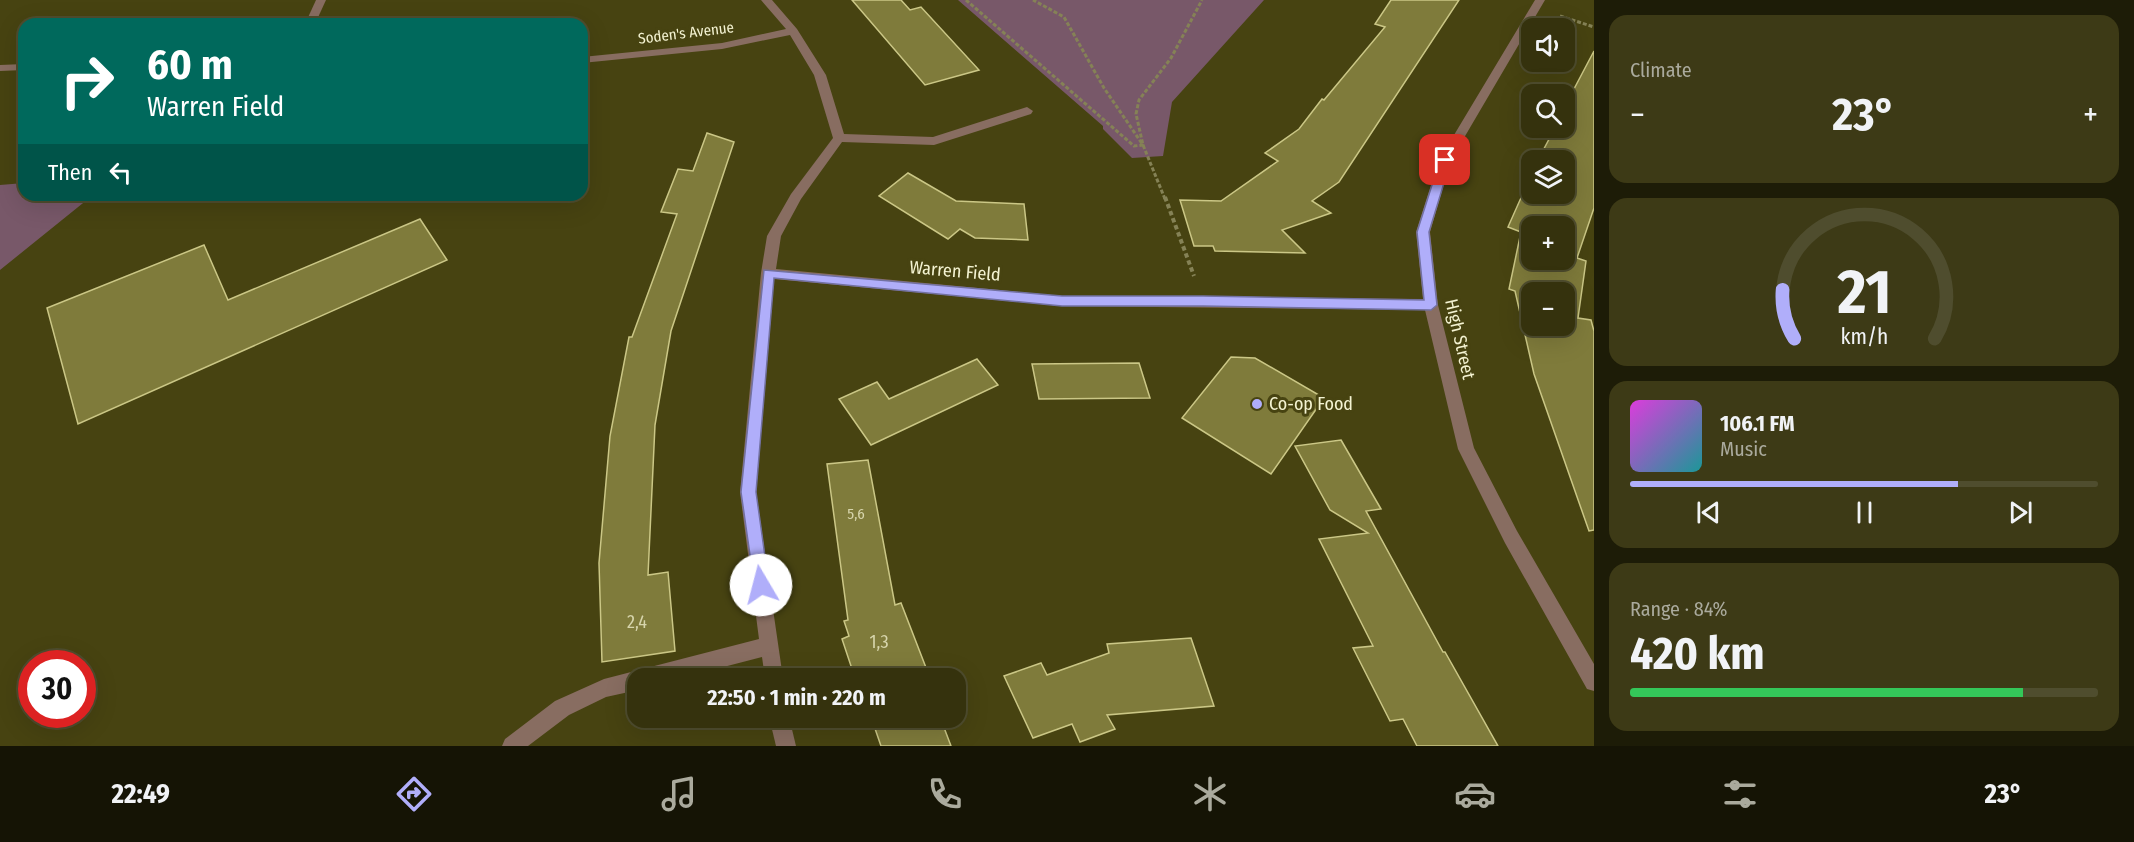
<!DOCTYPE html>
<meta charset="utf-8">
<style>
:root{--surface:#35320d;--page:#3d3a16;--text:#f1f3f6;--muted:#aaaa9d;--line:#4f4d2e;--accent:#b0aefa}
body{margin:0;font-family:"Fira Sans Condensed",sans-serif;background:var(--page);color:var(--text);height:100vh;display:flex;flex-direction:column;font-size:22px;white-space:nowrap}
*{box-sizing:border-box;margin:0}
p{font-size:20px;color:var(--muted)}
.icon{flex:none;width:33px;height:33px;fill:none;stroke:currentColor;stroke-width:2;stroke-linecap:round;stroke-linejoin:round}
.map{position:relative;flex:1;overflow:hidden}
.sheet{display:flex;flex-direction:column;gap:15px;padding:15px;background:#1d1c07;width:540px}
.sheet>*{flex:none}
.guide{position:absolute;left:18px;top:18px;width:570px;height:183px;border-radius:18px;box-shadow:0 6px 24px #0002,0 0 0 2px var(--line);background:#00695c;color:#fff;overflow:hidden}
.tools{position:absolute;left:1521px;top:18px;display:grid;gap:12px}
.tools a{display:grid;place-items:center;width:54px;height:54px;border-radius:12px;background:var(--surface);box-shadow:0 6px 24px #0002,0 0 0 2px var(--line);font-size:30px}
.speed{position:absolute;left:18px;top:650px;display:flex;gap:12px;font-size:30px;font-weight:700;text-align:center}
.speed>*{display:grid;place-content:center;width:78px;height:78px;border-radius:50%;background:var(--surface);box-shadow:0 6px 24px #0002,0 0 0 2px var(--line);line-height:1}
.speed .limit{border:9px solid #d22;background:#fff;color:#111}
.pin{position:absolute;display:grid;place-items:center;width:51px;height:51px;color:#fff;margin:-26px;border-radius:12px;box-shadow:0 3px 9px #0006}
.me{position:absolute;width:66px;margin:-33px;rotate:352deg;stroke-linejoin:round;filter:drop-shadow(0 0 4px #0008)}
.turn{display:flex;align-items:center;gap:21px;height:126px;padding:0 30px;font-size:27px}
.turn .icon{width:78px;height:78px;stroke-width:2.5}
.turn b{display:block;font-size:42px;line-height:51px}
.then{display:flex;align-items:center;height:57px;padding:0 30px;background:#0003;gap:12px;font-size:22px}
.big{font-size:45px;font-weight:700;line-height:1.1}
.sheet .card{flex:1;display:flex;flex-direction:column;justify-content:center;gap:9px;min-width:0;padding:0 21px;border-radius:18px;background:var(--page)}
.sheet .dial{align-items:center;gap:0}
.dial svg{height:156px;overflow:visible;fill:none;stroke:var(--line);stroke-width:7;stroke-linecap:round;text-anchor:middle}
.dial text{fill:var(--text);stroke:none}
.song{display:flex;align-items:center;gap:18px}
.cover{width:72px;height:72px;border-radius:9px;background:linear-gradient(135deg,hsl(300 70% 55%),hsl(180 70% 35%))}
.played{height:6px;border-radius:3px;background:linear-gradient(90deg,var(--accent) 70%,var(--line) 70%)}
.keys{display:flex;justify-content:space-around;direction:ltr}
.heat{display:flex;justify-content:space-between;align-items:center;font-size:33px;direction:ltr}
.charge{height:9px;border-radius:4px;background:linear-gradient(90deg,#34c759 84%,var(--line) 0)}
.trip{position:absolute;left:627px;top:668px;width:339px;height:60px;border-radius:18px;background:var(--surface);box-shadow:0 6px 24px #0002,0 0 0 2px var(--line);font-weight:700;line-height:60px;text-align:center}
.tabs{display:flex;height:96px;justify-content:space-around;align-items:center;background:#151405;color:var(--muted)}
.tabs .icon{width:42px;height:42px}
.tabs .on{color:var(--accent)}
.tabs b{font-size:27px;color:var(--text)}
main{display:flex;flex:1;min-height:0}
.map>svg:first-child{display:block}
.green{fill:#785869}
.building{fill:#7f7b3b;stroke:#cbc786;stroke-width:1.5;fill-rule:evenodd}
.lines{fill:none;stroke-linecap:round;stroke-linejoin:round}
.path-far1{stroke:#858256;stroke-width:3;stroke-dasharray:4 2;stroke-linecap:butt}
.path{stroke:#858256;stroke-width:4;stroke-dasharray:4.5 3;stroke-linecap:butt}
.street{fill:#886d61;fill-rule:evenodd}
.route{fill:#b0aefa;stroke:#7271a2;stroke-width:1.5}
.poi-dot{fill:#b0aefa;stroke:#474311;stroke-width:2}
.labels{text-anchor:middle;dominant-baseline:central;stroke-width:6;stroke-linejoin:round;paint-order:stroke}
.far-street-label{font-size:15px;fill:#f4f3d2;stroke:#474311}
.number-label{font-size:15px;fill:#d7d5ac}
.street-label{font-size:18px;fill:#f4f3d2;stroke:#474311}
.poi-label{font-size:18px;fill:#f4f3d2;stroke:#474311;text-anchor:start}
.near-number-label{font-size:18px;fill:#d7d5ac}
</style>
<main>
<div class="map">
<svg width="1594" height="746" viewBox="0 0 1594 746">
<rect width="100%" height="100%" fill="#474311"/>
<g class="green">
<path d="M958,0h306l-92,102 -9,54 -31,2 -29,-29v-3z"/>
<path d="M24,183v12h69l-93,75v-85z"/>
</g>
<g class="building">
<path d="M852,0h49l9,10 11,-3 58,63 -54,15z"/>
<path d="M1391,0h68l-120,182 -27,19 19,12 -49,17 23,23 -90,-2 -2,-5h-19l-14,-46 41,1 57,-40 -13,-8 34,-24 23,-30 2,1 61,-73 -10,-3z"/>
<path d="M1594,51v157l-17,50 9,3 -8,57 13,2 3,11v199l-5,1 -55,-157 -19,-83 -6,-2 12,-57 -13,-5 24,-54v21h32v-34h-26l17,-32h9v-20zM1532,226h32v34h-32zM1532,292h32v34h-32z"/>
<path d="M707,133l27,9 -63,189 -16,94 -7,150 20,-3 7,79 -73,11 -3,-99 11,-127 19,-99h3l45,-123 -16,-2 17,-43 15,2z"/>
<path d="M908,173l48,28 68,3 4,36 -53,-2 -15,-9 -12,10 -69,-43z"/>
<path d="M420,219l27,41 -369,164 -31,-116 157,-63 24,55z"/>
<path d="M1231,357l24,1 69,40 -53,76 -89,-56z"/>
<path d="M977,359l21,26 -127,60 -32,-46 38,-17 12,17z"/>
<path d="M1139,363l11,35 -111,1 -7,-35z"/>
<path d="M1341,440l40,69 -15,2 77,141h2l53,94h-81l-14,-27 -13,2 -37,-73 20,-2 -54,-107 49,-6 -38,-23 -35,-64z"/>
<path d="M868,460l27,145 6,-2 29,75h-75l-13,-39 7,-3 -5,-15 4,-1 -21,-156z"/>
<path d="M1191,638l23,68 -107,9 8,14 -35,13 -8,-18 -39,14 -29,-62 37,-13 6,12 62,-22 -2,-9z"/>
<path d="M871,717h69l11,29h-70z"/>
</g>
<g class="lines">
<g class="path-far1">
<path d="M966,0l168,146 9,-1 -39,-57 -40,-71 -31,-17"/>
<path d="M1560,16l34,11"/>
<path d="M1165,199l-22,-54 -7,-31 3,-14 32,-42 31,-58"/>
</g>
<path class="path" d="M1165,197l29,79"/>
<g class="street">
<path d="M316,0h10l-11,24h-10z"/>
<path d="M761,0h11l25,29 29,46 18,59 89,3 94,-30 6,4 -2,3 -97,31 -92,-3 -41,57 -20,37 -5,33 286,27 361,3 -7,-67 23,-72 96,-160h10l-94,160 -21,72 8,73 36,143 43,83 77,133v27l-7,-2 -82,-146 -47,-94 -33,-139 -363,-4 -288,-27 -18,213 27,186h-18l-3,-21 -81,21h-43v12l-32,7 -37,18 -41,31h-26l3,-7 50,-38 49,-22 155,-40 -19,-147 21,-219 6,-37 24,-42 42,-56 -19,-63 -24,-40 -68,14 -140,14v-6l140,-14 64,-14z"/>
<path d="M24,64v6l-24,1v-6z"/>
<path d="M769,717h20l7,29h-20z"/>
</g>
</g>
<path class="route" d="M1445,156l6,4 -22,72 8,73 -6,5 -228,-4h-141l-288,-28 -18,214 13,93 -3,5 -5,2 -6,-2 -14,-98 23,-222 298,26h141l221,4 -7,-68 23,-72z"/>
<circle class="poi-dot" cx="1257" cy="404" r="6"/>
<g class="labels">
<g class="far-street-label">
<text transform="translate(686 33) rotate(-7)">Soden's Avenue</text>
</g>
<g class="number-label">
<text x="856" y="514">5,6</text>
</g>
<g class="street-label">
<text transform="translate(955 271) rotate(5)">Warren Field</text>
<text transform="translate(1460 339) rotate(77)">High Street</text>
</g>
<g class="poi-label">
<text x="1269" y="404">Co-op Food</text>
</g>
<g class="near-number-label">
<text x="637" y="622">2,4</text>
<text x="879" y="642">1,3</text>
</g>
</g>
</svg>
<div class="tools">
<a><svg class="icon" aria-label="sound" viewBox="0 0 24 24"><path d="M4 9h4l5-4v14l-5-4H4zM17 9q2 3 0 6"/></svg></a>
<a><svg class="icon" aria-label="search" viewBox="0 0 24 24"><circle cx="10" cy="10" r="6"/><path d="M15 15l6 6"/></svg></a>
<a><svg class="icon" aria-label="layers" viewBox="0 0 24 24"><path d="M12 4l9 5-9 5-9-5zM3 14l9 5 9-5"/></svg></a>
<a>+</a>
<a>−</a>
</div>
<div class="speed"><div class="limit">30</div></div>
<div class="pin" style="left:1445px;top:160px;background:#d93025"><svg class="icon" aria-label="arrive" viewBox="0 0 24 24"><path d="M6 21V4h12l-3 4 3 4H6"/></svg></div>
<svg class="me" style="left:761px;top:585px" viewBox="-20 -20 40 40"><circle r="19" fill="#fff"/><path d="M0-13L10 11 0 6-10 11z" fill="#b0aefa"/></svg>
<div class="trip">22:50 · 1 min · 220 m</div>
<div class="guide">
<div class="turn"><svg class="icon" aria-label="right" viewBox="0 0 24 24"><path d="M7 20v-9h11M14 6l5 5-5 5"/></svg><div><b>60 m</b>Warren Field</div></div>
<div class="then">Then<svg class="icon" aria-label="left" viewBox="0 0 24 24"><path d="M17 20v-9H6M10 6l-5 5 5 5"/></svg></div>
</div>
</div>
<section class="sheet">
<div class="card"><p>Climate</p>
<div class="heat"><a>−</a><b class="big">23°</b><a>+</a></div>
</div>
<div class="card dial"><svg viewBox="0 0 100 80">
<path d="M14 69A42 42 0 1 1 86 69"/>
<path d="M14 69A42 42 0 0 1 8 44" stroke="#b0aefa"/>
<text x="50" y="56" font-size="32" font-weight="700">21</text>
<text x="50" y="72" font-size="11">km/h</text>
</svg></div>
<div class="card">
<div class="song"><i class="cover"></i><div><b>106.1 FM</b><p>Music</p></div></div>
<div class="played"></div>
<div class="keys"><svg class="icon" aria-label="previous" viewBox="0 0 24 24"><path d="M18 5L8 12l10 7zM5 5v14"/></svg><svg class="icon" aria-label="pause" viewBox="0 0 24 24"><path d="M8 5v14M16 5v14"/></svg><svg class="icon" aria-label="next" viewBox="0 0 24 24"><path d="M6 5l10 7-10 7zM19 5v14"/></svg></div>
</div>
<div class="card"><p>Range · 84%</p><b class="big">420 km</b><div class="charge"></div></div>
</section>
</main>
<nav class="tabs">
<b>22:49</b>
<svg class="icon on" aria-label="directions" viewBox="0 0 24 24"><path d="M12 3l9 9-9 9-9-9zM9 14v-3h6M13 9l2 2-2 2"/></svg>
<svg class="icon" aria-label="music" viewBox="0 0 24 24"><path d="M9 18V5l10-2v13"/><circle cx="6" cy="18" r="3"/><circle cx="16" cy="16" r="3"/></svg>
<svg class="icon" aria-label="phone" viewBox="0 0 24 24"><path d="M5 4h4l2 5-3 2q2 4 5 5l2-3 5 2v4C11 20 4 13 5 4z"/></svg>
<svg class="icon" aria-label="climate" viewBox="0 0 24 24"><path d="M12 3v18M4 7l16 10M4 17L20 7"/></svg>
<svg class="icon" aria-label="car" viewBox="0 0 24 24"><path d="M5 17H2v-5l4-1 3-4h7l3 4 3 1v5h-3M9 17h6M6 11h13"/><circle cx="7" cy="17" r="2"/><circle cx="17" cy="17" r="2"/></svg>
<svg class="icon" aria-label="filters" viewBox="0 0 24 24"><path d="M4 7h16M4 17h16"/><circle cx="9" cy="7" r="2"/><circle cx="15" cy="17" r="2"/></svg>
<b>23°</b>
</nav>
